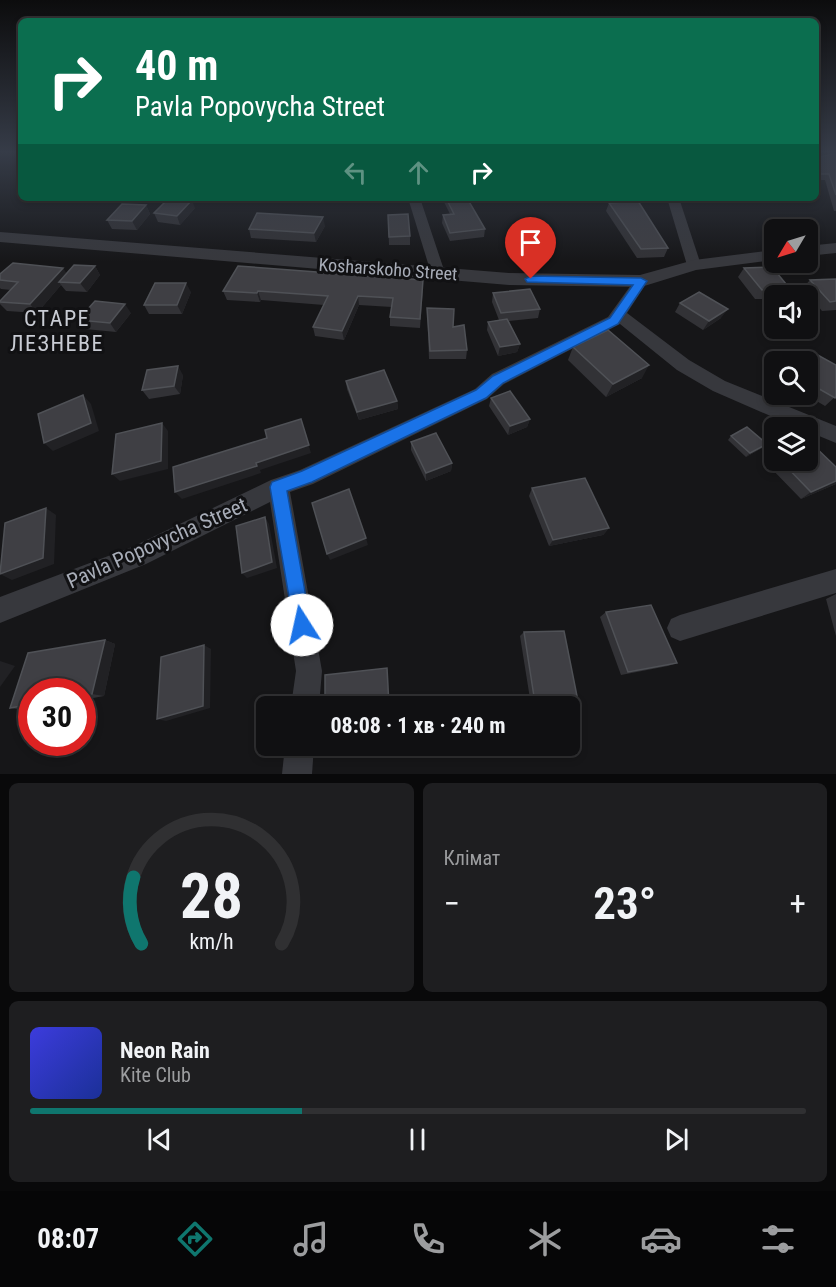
<!DOCTYPE html>
<html lang="uk">
<meta charset="utf-8">
<style>
:root{--surface:#101012;--page:#1e1e20;--text:#f1f3f6;--muted:#9c9d9f;--line:#303032;--accent:#0f766e}
body{margin:0;font-family:"Roboto Condensed",sans-serif;background:var(--page);color:var(--text);height:100vh;display:flex;flex-direction:column;font-size:22px;white-space:nowrap}
*{box-sizing:border-box;margin:0}
p{font-size:20px;color:var(--muted)}
.icon{flex:none;width:33px;height:33px;fill:none;stroke:currentColor;stroke-width:2;stroke-linecap:round;stroke-linejoin:round}
.map{position:relative;height:774px;overflow:hidden}
.panel{display:flex;flex-direction:column;gap:9px;padding:9px;background:#09090a;flex:1}
.panel>*{flex:none}
.guide{position:absolute;left:18px;top:18px;width:801px;height:183px;border-radius:9px;box-shadow:0 3px 9px #0003,0 0 0 2px var(--line);background:#0b6e4f;color:#fff;overflow:hidden}
.needle{width:39px;rotate:232deg}
.controls{position:absolute;left:764px;top:219px;display:grid;gap:12px}
.controls a{display:grid;place-items:center;width:54px;height:54px;border-radius:9px;background:var(--surface);box-shadow:0 3px 9px #0003,0 0 0 2px var(--line);font-size:30px}
.speed{position:absolute;left:18px;top:678px;display:flex;gap:12px;font-size:30px;font-weight:700;text-align:center}
.speed>*{display:grid;place-content:center;width:78px;height:78px;border-radius:50%;background:var(--surface);box-shadow:0 3px 9px #0003,0 0 0 2px var(--line);line-height:1}
.speed .limit{border:9px solid #d22;background:#fff;color:#111}
.pin{position:absolute;display:grid;place-items:center;width:51px;height:51px;color:#fff;margin:-62px -26px;border-radius:50% 50% 50% 0;rotate:-45deg;box-shadow:0 0 6px #0007}
.pin .icon{rotate:45deg}
.me{position:absolute;width:66px;margin:-33px;rotate:350deg;stroke-linejoin:round;filter:drop-shadow(0 0 4px #0008)}
.turn{display:flex;align-items:center;gap:21px;height:126px;padding:0 18px;font-size:27px}
.turn .icon{width:78px;height:78px;stroke-width:2.5}
.turn b{display:block;font-size:42px;line-height:51px}
.lanes{display:flex;align-items:center;height:57px;padding:0 18px;background:#0003;justify-content:center;gap:30px;direction:ltr}
.lanes .off{opacity:.35}
.big{font-size:45px;font-weight:700;line-height:1.1}
.panel .widget{flex:1;display:flex;flex-direction:column;justify-content:center;gap:9px;min-width:0;padding:0 21px;border-radius:9px;background:var(--page)}
.panel .dial{align-items:center;gap:0}
.dial svg{height:156px;overflow:visible;fill:none;stroke:var(--line);stroke-width:7;stroke-linecap:round;text-anchor:middle}
.dial text{fill:var(--text);stroke:none}
.song{display:flex;align-items:center;gap:18px}
.cover{width:72px;height:72px;border-radius:9px;background:linear-gradient(135deg,hsl(240 70% 55%),hsl(230 70% 35%))}
.played{height:6px;border-radius:3px;background:linear-gradient(90deg,var(--accent) 35%,var(--line) 35%)}
.keys{display:flex;justify-content:space-around;direction:ltr}
.heat{display:flex;justify-content:space-between;align-items:center;font-size:33px;direction:ltr}
.panel .tiles{flex:1;display:grid;gap:9px;grid-template-columns:1fr 1fr}
.widget:last-child{grid-column:span 2}
.trip{position:absolute;left:256px;top:696px;width:324px;height:60px;border-radius:9px;background:var(--surface);box-shadow:0 3px 9px #0003,0 0 0 2px var(--line);font-weight:700;line-height:60px;text-align:center}
.tab-bar{display:flex;height:96px;justify-content:space-around;align-items:center;background:#060607;color:var(--muted)}
.tab-bar .icon{width:42px;height:42px}
.tab-bar .current{color:var(--accent)}
.tab-bar b{font-size:27px;color:var(--text)}
.map>svg:first-child{display:block}
.lines{fill:none;stroke-linecap:round;stroke-linejoin:round}
.minor{fill:#37383d;fill-rule:evenodd}
.tertiary{fill:#37383d;fill-rule:evenodd}
.wall{fill:#323236}
.shaded-wall{fill:#212124}
.building{fill:#3f3f44;stroke:#4f5156;stroke-width:1.5}
.route{fill:#1a73e8;stroke:#114b97;stroke-width:1.5}
.labels{text-anchor:middle;dominant-baseline:central;stroke-width:6;stroke-linejoin:round;paint-order:stroke}
.far-street-label{font-size:18px;fill:#a8adb8;stroke:#111113}
.street-label{font-size:21px;fill:#a8adb8;stroke:#111113}
.neighbourhood-label{font-size:22px;letter-spacing:1.5px;fill:#c9ccd4;stroke:#111113}
</style>
<div class="map">
<svg width="836" height="774" viewBox="0 0 836 774">
<rect width="100%" height="100%" fill="#161618"/>
<g class="lines">
<g class="minor">
<path d="M408,198h12l25,75 -2,3 -5,1 -7,-4z"/>
<path d="M667,198h12l22,67 -2,3 -5,1 -7,-4z"/>
<path d="M641,276l7,5 -21,32 62,47 36,21 111,45v17l-29,-12v-3h-9l-85,-37 -36,-21 -57,-46 -116,60 -17,15 -174,85 -23,8 32,179 -3,35h-28l5,-35 -26,-169 -124,62 -146,59v-26l132,-50 139,-67 29,-10 175,-81 17,-15 116,-57 28,-39z"/>
<path d="M836,569v24l-156,48 -9,-4 -4,-9 4,-9 9,-4z"/>
<path d="M285,746h29l-2,28h-30z"/>
</g>
<g class="tertiary">
<path d="M0,232l509,41 131,2 54,-15 80,-10v10l-78,10 -55,17 -132,-2 -509,-43z"/>
<path d="M836,243v10l-29,3v-10z"/>
</g>
</g>
<g class="wall">
<path d="M836,153v58h-2l-9,-31h-9v-22z"/>
<path d="M442,198h25l18,31 -1,8 -34,4 -8,-18 1,-8 7,-1z"/>
<path d="M609,203l59,45 -4,9 -27,1 -31,-47z"/>
<path d="M146,205l4,9 -13,16 -25,-1 -5,-9z"/>
<path d="M195,208l-15,17 -22,-3 -4,-9z"/>
<path d="M388,215l22,21v9h-21z"/>
<path d="M325,226l-9,16 -65,-4 -2,-9z"/>
<path d="M95,266l5,9 -13,17 -21,-1 -5,-6 -24,28 -30,-2 -7,-7v-3l11,-11 -10,-1 -1,-1v-14l67,-1z"/>
<path d="M744,268l47,22 -5,6h-12v3h-19l-17,-22z"/>
<path d="M836,279v31l-14,1 -19,-23 7,-8z"/>
<path d="M423,289l-3,39 -30,-2v-9l2,-10 -33,-2 -15,35 -29,-4 -2,-9 11,-22 -63,-5 -1,2 -33,-2 -4,-9z"/>
<path d="M191,292l-9,22h-33l-5,-9z"/>
<path d="M493,293l47,16 -2,9 -29,3 11,23 -3,8 -19,4 -11,-26 1,-8 11,-2 -7,-18z"/>
<path d="M680,303l41,15 -18,12 -28,-18z"/>
<path d="M427,308l26,19 14,23 -1,9h-37z"/>
<path d="M131,313l-15,19 -31,-3 -7,-9z"/>
<path d="M573,347l69,31 -36,19 -38,-37z"/>
<path d="M807,362l29,34 -11,10 -20,-12h2z"/>
<path d="M183,375l-3,19 -31,5 -7,-9z"/>
<path d="M346,381l51,20 1,8 -39,11 -12,-31z"/>
<path d="M491,398l39,21 -3,8 -19,8 -19,-29z"/>
<path d="M731,436l31,12 -16,9 -18,-17z"/>
<path d="M411,442l41,21 -1,8 -25,10 -15,-31z"/>
<path d="M774,457v3h33l29,24 -35,15 -34,-35z"/>
<path d="M532,488l77,40 -6,7 -54,11 -20,-50z"/>
<path d="M836,594v42l-10,-37z"/>
<path d="M606,612l71,51 -9,3 -47,9 -21,-58z"/>
<path d="M524,632l54,69 -6,2 -41,2 -11,-69z"/>
<path d="M105,640l10,4 -11,52 -22,4v-8h-50v17l-8,1 -14,-2 18,-55z"/>
</g>
<g class="shaded-wall">
<path d="M192,200l3,8 -15,17 -3,-9z"/>
<path d="M146,205l4,9 -13,16 -5,-9z"/>
<path d="M323,217l2,9 -9,16 -2,-9z"/>
<path d="M95,266l5,9 -13,17 -7,-9z"/>
<path d="M63,268l6,9 -10,5 2,3 -24,28 -7,-9z"/>
<path d="M186,283l5,9 -9,22 -5,-9z"/>
<path d="M258,291l3,9 -1,2 -3,-9z"/>
<path d="M358,296l1,9 -15,35 -2,-9z"/>
<path d="M125,304l6,9 -15,19 -6,-9z"/>
<path d="M728,309l-7,9 -18,12 6,-9z"/>
<path d="M520,344l-3,8 -19,4 2,-9z"/>
<path d="M649,365l-7,13 -36,19 7,-13z"/>
<path d="M178,366l5,9 -3,19 -6,-8z"/>
<path d="M83,395l8,9 8,27 -46,20 -9,-8z"/>
<path d="M397,401l1,8 -39,11 -2,-8z"/>
<path d="M301,419l10,34 -51,17 1,3 -79,26 -7,-7 81,-29z"/>
<path d="M530,419l-3,8 -19,8 2,-9z"/>
<path d="M162,423l6,8v38l-48,12 -8,-7z"/>
<path d="M767,444l-5,4 -16,9 4,-4z"/>
<path d="M452,463l-1,8 -25,10v-8z"/>
<path d="M836,481v3l-35,15 10,-7z"/>
<path d="M46,508l10,7 -2,49 -42,16 -12,-6z"/>
<path d="M265,517l4,7 8,44 -30,10 -5,-5z"/>
<path d="M609,528l-6,7 -54,11 4,-6z"/>
<path d="M366,538l2,7 -38,15 -3,-6z"/>
<path d="M105,640l10,4 -11,52 -12,-2z"/>
<path d="M204,645l7,4 -1,59 -44,13 -9,-2z"/>
<path d="M0,661l15,5 -15,21z"/>
<path d="M387,668l1,3 2,35h-1z"/>
</g>
<g class="building">
<path d="M836,153v42l-7,-21h-13v-16z"/>
<path d="M169,198h6l17,2 -15,16 -23,-3z"/>
<path d="M446,198h21l18,31 -35,4 -7,-18 11,-1z"/>
<path d="M638,201l30,47 -27,1 -32,-46z"/>
<path d="M122,204l24,1 -14,16 -25,-1z"/>
<path d="M257,213l66,4 -9,16 -65,-4z"/>
<path d="M408,214l2,22 -21,1 -1,-22z"/>
<path d="M13,263l50,5 -33,36 -30,-2v-1l18,-19 -18,-2v-6z"/>
<path d="M74,265l21,1 -15,17 -21,-1z"/>
<path d="M238,266l185,14 -3,39 -30,-2 3,-19 -35,-2 -16,35 -29,-4 15,-31 -70,-5 -1,2 -34,-2z"/>
<path d="M772,267l19,23h-29l-18,-22z"/>
<path d="M836,279v22l-6,1 -20,-22z"/>
<path d="M155,283h31l-9,22h-33z"/>
<path d="M530,289l10,20 -39,4 -8,-20z"/>
<path d="M699,292l29,17 -19,12 -29,-18z"/>
<path d="M95,301l30,3 -15,19 -32,-3z"/>
<path d="M427,308l27,1 -1,18 11,-2 3,25 -37,1z"/>
<path d="M507,319l13,25 -20,3 -12,-25z"/>
<path d="M608,330l41,35 -36,19 -40,-37z"/>
<path d="M814,353l22,12v31l-1,2 -28,-16v-20h-1z"/>
<path d="M178,366l-4,20 -32,4 5,-20z"/>
<path d="M384,370l13,31 -40,11 -11,-31z"/>
<path d="M510,391l20,28 -20,7 -19,-28z"/>
<path d="M83,395l8,28 -47,20 -6,-29z"/>
<path d="M301,419l8,26 -53,18 1,3 -82,26 -2,-25 94,-29 -2,-8z"/>
<path d="M162,423l-1,38 -49,13 4,-40z"/>
<path d="M747,427l20,17 -17,9 -19,-17z"/>
<path d="M436,433l16,30 -26,10 -15,-31z"/>
<path d="M810,442l26,25v14l-25,11 -31,-32h27v-16z"/>
<path d="M585,478l24,50 -56,12 -21,-52z"/>
<path d="M349,489l17,49 -39,16 -15,-51z"/>
<path d="M46,508l-3,50 -43,16 5,-51z"/>
<path d="M265,517l7,45 -30,11 -6,-47z"/>
<path d="M651,605l26,58 -49,9 -22,-60z"/>
<path d="M564,631l14,70 -43,2 -11,-71z"/>
<path d="M105,640l-13,54 -10,1v-3h-50v12l-22,4 18,-55z"/>
<path d="M204,645l-1,61 -46,13 4,-62z"/>
<path d="M387,668l2,38h-64v-31z"/>
</g>
<linearGradient id="sky" x2="0" y2="1"><stop stop-color="#0c0c0d"/><stop offset="0.58" stop-color="#363c48"/><stop offset="1" stop-color="#363c48" stop-opacity="0"/></linearGradient>
<rect width="836" height="262" fill="url(#sky)"/>
<path class="route" d="M531,276l110,2 6,3 -29,43 -115,59 -17,15 -174,84 -25,9 24,134 -3,7 -6,3 -7,-3 -25,-145 2,-5 30,-11 174,-81 17,-14 117,-58 23,-33 -106,-3 -2,-3z"/>
<g class="labels">
<g class="far-street-label">
<text transform="translate(388 269) rotate(4)">Kosharskoho Street</text>
</g>
<g class="street-label">
<text transform="translate(157 543) rotate(-24)">Pavla Popovycha Street</text>
</g>
<g class="neighbourhood-label">
<text x="57" y="318">СТАРЕ<tspan x="57" dy="25">ЛЕЗНЕВЕ</tspan></text>
</g>
</g>
</svg>
<div class="controls">
<a><svg class="needle" viewBox="-14 -14 28 28"><path d="M0-13l5 13h-10z" fill="#e53935"/><path d="M0 13l5-13h-10z" fill="#9c9d9f"/></svg></a>
<a><svg class="icon" aria-label="sound" viewBox="0 0 24 24"><path d="M4 9h4l5-4v14l-5-4H4zM17 9q2 3 0 6"/></svg></a>
<a><svg class="icon" aria-label="search" viewBox="0 0 24 24"><circle cx="10" cy="10" r="6"/><path d="M15 15l6 6"/></svg></a>
<a><svg class="icon" aria-label="layers" viewBox="0 0 24 24"><path d="M12 4l9 5-9 5-9-5zM3 14l9 5 9-5"/></svg></a>
</div>
<div class="speed"><div class="limit">30</div></div>
<div class="pin" style="left:531px;top:279px;background:#d93025"><svg class="icon" aria-label="arrive" viewBox="0 0 24 24"><path d="M6 21V4h12l-3 4 3 4H6"/></svg></div>
<svg class="me" style="left:302px;top:625px" viewBox="-20 -20 40 40"><circle r="19" fill="#fff"/><path d="M0-13L10 11 0 6-10 11z" fill="#1a73e8"/></svg>
<div class="trip">08:08 · 1 хв · 240 m</div>
<div class="guide">
<div class="turn"><svg class="icon" aria-label="right" viewBox="0 0 24 24"><path d="M7 20v-9h11M14 6l5 5-5 5"/></svg><div><b>40 m</b>Pavla Popovycha Street</div></div>
<div class="lanes"><svg class="icon off" aria-label="left" viewBox="0 0 24 24"><path d="M17 20v-9H6M10 6l-5 5 5 5"/></svg><svg class="icon off" aria-label="ahead" viewBox="0 0 24 24"><path d="M12 20V5M6 11l6-6 6 6"/></svg><svg class="icon" aria-label="right" viewBox="0 0 24 24"><path d="M7 20v-9h11M14 6l5 5-5 5"/></svg></div>
</div>
</div>
<section class="panel">
<div class="tiles">
<div class="widget dial"><svg viewBox="0 0 100 80">
<path d="M14 69A42 42 0 1 1 86 69"/>
<path d="M14 69A42 42 0 0 1 10 35" stroke="#0f766e"/>
<text x="50" y="56" font-size="32" font-weight="700">28</text>
<text x="50" y="72" font-size="11">km/h</text>
</svg></div>
<div class="widget"><p>Клімат</p>
<div class="heat"><a>−</a><b class="big">23°</b><a>+</a></div>
</div>
<div class="widget">
<div class="song"><i class="cover"></i><div><b>Neon Rain</b><p>Kite Club</p></div></div>
<div class="played"></div>
<div class="keys"><svg class="icon" aria-label="previous" viewBox="0 0 24 24"><path d="M18 5L8 12l10 7zM5 5v14"/></svg><svg class="icon" aria-label="pause" viewBox="0 0 24 24"><path d="M8 5v14M16 5v14"/></svg><svg class="icon" aria-label="next" viewBox="0 0 24 24"><path d="M6 5l10 7-10 7zM19 5v14"/></svg></div>
</div>
</div>
</section>
<nav class="tab-bar">
<b>08:07</b>
<svg class="icon current" aria-label="directions" viewBox="0 0 24 24"><path d="M12 3l9 9-9 9-9-9zM9 14v-3h6M13 9l2 2-2 2"/></svg>
<svg class="icon" aria-label="music" viewBox="0 0 24 24"><path d="M9 18V5l10-2v13"/><circle cx="6" cy="18" r="3"/><circle cx="16" cy="16" r="3"/></svg>
<svg class="icon" aria-label="phone" viewBox="0 0 24 24"><path d="M5 4h4l2 5-3 2q2 4 5 5l2-3 5 2v4C11 20 4 13 5 4z"/></svg>
<svg class="icon" aria-label="climate" viewBox="0 0 24 24"><path d="M12 3v18M4 7l16 10M4 17L20 7"/></svg>
<svg class="icon" aria-label="car" viewBox="0 0 24 24"><path d="M5 17H2v-5l4-1 3-4h7l3 4 3 1v5h-3M9 17h6M6 11h13"/><circle cx="7" cy="17" r="2"/><circle cx="17" cy="17" r="2"/></svg>
<svg class="icon" aria-label="filters" viewBox="0 0 24 24"><path d="M4 7h16M4 17h16"/><circle cx="9" cy="7" r="2"/><circle cx="15" cy="17" r="2"/></svg>
</nav>
